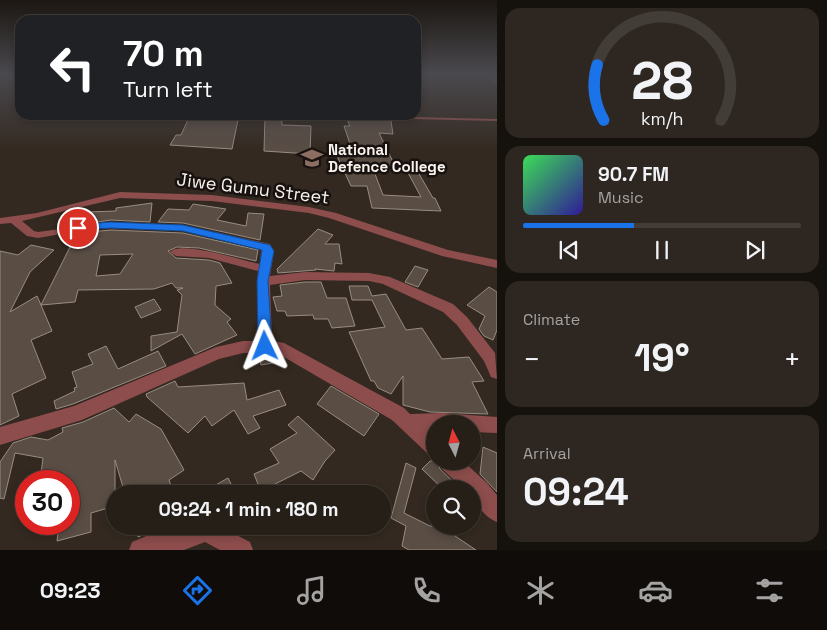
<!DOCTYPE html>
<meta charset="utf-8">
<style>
:root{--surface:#261f18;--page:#2e2721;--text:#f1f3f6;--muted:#a4a2a2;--line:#423d37;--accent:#1a73e8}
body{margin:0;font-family:"Space Grotesk",sans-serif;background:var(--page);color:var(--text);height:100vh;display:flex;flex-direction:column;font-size:19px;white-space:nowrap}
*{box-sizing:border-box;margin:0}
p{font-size:16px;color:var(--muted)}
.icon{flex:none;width:28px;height:28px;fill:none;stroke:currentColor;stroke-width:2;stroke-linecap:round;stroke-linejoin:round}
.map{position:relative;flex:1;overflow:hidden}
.side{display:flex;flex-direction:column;gap:8px;padding:8px;background:#15110d;width:330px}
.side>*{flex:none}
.guide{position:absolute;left:15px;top:15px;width:406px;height:105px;border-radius:15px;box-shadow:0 2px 8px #0003,0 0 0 1px var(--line);background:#202124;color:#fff;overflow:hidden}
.needle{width:32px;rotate:354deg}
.fabs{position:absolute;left:426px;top:415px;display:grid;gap:10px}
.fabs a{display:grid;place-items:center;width:55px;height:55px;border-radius:50%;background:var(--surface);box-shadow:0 2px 8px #0003,0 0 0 1px var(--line);font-size:25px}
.speed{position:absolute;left:15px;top:470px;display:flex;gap:10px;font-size:25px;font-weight:700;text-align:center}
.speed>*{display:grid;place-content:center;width:65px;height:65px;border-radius:50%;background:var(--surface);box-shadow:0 2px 8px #0003,0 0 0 1px var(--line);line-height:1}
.speed .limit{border:8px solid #d22;background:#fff;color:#111}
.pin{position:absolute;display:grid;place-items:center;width:42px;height:42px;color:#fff;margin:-21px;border:2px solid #fff;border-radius:50%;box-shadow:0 1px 5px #0007}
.me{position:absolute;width:55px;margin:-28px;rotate:358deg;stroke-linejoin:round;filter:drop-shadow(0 0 4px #0008)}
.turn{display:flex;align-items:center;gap:18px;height:105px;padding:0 25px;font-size:22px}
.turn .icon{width:65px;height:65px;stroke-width:2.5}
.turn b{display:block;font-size:35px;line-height:42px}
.big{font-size:38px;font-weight:700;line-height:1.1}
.side .tile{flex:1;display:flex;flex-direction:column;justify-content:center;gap:8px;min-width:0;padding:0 18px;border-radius:15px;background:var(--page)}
.side .dial{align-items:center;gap:0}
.dial svg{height:130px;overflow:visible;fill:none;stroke:var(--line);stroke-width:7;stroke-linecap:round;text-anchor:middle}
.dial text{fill:var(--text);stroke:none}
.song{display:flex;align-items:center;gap:15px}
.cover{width:60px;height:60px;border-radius:8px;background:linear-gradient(135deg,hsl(130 70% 55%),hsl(250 70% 35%))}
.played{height:5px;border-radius:2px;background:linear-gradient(90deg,var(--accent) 40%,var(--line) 40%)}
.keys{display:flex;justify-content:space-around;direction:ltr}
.heat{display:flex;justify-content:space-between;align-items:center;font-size:28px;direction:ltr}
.trip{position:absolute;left:106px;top:485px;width:285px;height:50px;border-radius:25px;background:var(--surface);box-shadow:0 2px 8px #0003,0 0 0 1px var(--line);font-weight:700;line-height:50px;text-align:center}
.tab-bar{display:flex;height:80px;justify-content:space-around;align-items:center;background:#0f0c0a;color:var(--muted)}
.tab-bar .icon{width:35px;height:35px}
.tab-bar .selected{color:var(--accent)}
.tab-bar b{font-size:22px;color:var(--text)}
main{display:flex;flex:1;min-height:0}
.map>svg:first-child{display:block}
.building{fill:#594d44;stroke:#998c82;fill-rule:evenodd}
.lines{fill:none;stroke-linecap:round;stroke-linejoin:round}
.lane{fill:#8c4d4c;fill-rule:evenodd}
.street{fill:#8c4d4c;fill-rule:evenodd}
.route{fill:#1a73e8;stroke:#114b97}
.labels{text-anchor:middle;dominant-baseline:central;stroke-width:5;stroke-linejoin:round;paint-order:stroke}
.far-poi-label{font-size:15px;font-weight:bold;fill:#faf2ed;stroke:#17120f;text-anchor:start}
.street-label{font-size:18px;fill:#faf2ed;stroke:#17120f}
</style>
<main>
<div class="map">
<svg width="497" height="550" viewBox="0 0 497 550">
<rect width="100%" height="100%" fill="#332920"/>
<g class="building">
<path d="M190,115h49l-7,34 -62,-4 6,-10h5z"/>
<path d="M265,115h16l1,10 29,1 -1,28 -46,-3z"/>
<path d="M345,115l44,2 2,4 2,13 -14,-1 16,33h-23l11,29 38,2 -14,-26 8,-4 18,31h2l6,13 -69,-3 -5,-22h-16l-14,-30h17l-10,-30h6z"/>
<path d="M152,203l-2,19 -39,-2 -27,4 4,-12 28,-1v-3z"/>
<path d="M193,204l33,5 -9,11 29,6 2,-13 16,1 -4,26 -77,-17 -25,-1 10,-13 21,1z"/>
<path d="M318,229l15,6 -8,9h14l3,20 -7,-1 -1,8 -19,-2 1,1 -38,3 -1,-4z"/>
<path d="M111,230l72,3 75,17 -2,11 -57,-13 -22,-1 -9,4 8,7 33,2 11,3 12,20 -16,3 -1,19 16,14 -4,3 10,13 -42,19 -13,-20 -31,17v-15l26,-4 5,-37 -5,-5 6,-2h-7l-4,-5 -18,6 -76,1 -3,12 -34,3 11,26 -21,9 15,38 -34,16 7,22 -19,9v-174l18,4 13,-10 23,5 -24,22 -20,40 27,-16 4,9 36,-72zM133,254l-13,20 -24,2 4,-21z"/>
<path d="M415,266l13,4 -10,17 -13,-5z"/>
<path d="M305,282h16l6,16h19l9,28 -23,2 -4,-9h-14l-1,-4 -26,1 -2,-5h-8l-4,-14 9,-1 -2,-11z"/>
<path d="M349,286h19l4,10 14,-2 20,36 16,-2 20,31 27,-2 15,24 -12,1 16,32 -58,-2 -27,-7v-29l-12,18 -13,-6 -4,-7h-3l-22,-49 36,-5 -13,-27h-20z"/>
<path d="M489,287l8,5v38l-4,10 -9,-4 -5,-7 6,-13 -18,-11z"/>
<path d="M154,299l7,11 -20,8 -6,-11z"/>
<path d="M106,346l12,23 40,-18 8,15 -93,38 -17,5 -2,-8 21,-10 -1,-3 3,-1 -5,-15 21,-8 -5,-10z"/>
<path d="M258,355h18l8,6 -23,4z"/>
<path d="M175,381l3,6 66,-4 3,17 32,-10 7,15 -33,11 7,12 -12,6 -14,-24 -22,16 -7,-10 -17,17 -41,-36 -1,-3z"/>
<path d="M331,386l48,28 -15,22 -47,-32z"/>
<path d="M114,408l15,14 7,-8 25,15 23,41 -15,10 5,14h-49l-10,-34v46l-24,7v19l-34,9 2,-17h10v-43h-29l3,-23 -28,-5 -11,46 -4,-1v-36l13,-19 18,-6 17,3 15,-8 -1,-4 21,-6z"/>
<path d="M298,416l37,34 -10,11 -12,19 -12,-9 -26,13 5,10h-18l-8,-20 25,-11 -9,-14 27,-16 -9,-8z"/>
<path d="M483,447l14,6v39l-17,-18z"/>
<path d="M430,461h7l3,8 21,20h-18l-21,-20z"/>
<path d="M406,463l10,5 -12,45 26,13h28l-3,10 21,14h-67l-7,-4 4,-20 -15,-8z"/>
<path d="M228,478l8,16h-36z"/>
<path d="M135,526h42l-5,3 -17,1 -17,7z"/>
</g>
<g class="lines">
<g class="lane">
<path d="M483,74h3l11,7v2z"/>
<path d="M413,117l84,2v2l-85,-2 -1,-1z"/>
</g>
<g class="street">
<path d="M120,192l92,3 97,12 27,6 112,37 49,10v8l-55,-12 -113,-38 -20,-5 -97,-12 -92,-3 -98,23 12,10 4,1 73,-10 72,3 87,19 4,7 -4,25 35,-4 64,1 21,4 63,27 14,13 28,36 2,26 -6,-2 -7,-16 -27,-36 -14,-13 -60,-28 -14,-3 -64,-1 -35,5 2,56 12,2 120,65 6,6 32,-1 55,4v16l-25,-1v-8h-37v5l-7,1 7,6v21l-7,-3 -36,-34 -115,-67h-34l-24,6 -137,61 -82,25v-18l74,-21 142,-59 27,-6h14v-60l1,-10 -49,-13 -33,-2 -6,-4c12,-12 73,9 90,12l1,-15 -78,-18 -72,-3 -33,3 -40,7 -11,-2 -16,-13 -11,1v-6l37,-5z"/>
<path d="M439,461h24l24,22 10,12v27c-12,-4 -25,-21 -25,-33h-8l-23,-21z"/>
<path d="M190,526h29l31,16 3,8h-33l-15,-8 -21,8h-55l3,-8 24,-10 23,-2z"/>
</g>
</g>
<linearGradient id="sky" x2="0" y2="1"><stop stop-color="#1c1712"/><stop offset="0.49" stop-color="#4a494e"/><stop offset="1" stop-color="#4a494e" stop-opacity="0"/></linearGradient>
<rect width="497" height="151" fill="url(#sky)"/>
<path class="route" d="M110,222l73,3 87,20 4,6 -6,30 4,65 -2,4 -5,2 -5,-2 -2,-4 -1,-65 5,-31 -79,-19 -73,-3 -32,2 -5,-2 5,-3z"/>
<defs>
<g id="school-bare" transform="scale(1.725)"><path d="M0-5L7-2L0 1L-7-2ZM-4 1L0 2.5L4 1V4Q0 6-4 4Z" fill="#8d6e63" stroke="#17120f" stroke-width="2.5" paint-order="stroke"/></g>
</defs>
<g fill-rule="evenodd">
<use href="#school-bare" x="312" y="158"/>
</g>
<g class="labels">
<g class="far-poi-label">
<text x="328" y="149">National<tspan x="328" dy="17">Defence College</tspan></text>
</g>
<g class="street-label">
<text transform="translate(253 188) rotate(7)">Jiwe Gumu Street</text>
</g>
</g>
</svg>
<div class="fabs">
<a><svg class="needle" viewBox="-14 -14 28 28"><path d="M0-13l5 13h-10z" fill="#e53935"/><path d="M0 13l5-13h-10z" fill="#a4a2a2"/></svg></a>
<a><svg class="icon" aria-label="search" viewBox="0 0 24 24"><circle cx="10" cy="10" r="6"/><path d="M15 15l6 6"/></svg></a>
</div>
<div class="speed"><div class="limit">30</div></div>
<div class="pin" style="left:78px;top:228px;background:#d93025"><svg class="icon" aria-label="arrive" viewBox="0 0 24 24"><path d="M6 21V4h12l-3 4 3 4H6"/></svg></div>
<svg class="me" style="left:265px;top:346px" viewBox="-20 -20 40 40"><path d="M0-17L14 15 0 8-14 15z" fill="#1a73e8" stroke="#fff" stroke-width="4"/></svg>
<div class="trip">09:24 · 1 min · 180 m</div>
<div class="guide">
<div class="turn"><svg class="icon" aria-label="left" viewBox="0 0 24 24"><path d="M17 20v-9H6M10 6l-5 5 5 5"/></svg><div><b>70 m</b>Turn left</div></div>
</div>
</div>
<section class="side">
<div class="tile dial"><svg viewBox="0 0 100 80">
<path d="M14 69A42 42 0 1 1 86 69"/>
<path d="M14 69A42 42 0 0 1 10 35" stroke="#1a73e8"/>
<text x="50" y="56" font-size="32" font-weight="700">28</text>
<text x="50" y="72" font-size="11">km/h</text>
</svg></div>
<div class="tile">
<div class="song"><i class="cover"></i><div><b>90.7 FM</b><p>Music</p></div></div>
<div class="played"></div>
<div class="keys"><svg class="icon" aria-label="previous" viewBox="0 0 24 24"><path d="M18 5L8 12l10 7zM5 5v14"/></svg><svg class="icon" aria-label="pause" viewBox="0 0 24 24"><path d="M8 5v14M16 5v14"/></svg><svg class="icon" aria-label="next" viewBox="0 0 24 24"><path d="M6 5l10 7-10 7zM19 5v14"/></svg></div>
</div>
<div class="tile"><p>Climate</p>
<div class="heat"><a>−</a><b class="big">19°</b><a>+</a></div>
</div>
<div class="tile"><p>Arrival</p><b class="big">09:24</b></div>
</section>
</main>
<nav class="tab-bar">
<b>09:23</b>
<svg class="icon selected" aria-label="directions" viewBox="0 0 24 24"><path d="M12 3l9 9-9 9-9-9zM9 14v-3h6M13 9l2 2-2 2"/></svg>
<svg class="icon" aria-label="music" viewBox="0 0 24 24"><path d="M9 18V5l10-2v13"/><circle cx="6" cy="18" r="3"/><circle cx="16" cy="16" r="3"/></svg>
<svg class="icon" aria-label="phone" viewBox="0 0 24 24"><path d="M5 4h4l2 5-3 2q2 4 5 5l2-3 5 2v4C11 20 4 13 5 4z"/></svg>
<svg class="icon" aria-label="climate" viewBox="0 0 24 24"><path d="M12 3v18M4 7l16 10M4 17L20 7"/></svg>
<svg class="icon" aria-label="car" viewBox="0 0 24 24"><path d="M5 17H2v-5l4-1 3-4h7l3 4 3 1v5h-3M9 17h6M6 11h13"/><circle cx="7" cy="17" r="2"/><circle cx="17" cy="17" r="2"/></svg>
<svg class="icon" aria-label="filters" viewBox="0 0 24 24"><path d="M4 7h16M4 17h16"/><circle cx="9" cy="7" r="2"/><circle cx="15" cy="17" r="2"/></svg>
</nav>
